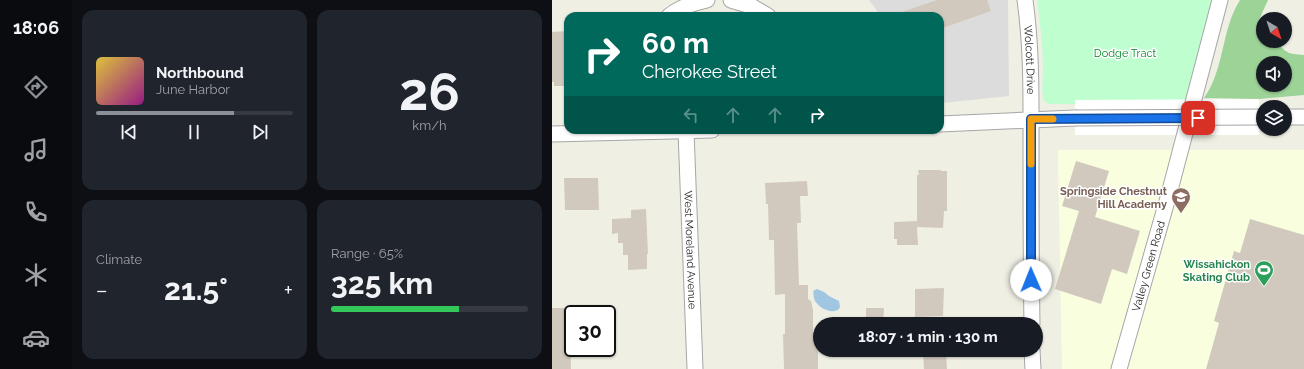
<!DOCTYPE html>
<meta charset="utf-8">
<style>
:root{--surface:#171b24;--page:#20242c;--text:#f1f3f6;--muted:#9ea1a6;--line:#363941;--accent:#8c9099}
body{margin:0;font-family:Raleway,sans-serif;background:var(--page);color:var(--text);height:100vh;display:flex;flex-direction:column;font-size:15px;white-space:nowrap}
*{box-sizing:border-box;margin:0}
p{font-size:13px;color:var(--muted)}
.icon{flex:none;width:22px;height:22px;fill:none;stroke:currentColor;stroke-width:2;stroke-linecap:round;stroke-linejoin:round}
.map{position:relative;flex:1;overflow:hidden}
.sheet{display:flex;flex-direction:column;gap:10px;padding:10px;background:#0d0f14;width:480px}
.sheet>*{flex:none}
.banner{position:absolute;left:12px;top:12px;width:380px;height:122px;border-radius:12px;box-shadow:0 1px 3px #0004;background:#00695c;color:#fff;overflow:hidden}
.needle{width:26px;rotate:141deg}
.tools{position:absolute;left:704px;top:12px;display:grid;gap:8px}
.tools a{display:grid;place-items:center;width:36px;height:36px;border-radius:50%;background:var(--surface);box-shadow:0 1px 3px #0004;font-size:20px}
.speed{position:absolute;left:12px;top:305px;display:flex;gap:8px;font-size:20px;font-weight:700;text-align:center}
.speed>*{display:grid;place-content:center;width:52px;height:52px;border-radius:50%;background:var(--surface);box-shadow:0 1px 3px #0004;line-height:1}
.speed .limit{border:2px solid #111;border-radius:6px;background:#fff;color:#111}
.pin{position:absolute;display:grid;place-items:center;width:34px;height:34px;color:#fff;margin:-17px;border-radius:8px;box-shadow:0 2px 6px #0006}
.me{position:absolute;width:44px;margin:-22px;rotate:359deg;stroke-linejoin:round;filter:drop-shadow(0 0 3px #0008)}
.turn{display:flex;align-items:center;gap:14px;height:84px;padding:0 12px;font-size:18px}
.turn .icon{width:52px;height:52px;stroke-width:2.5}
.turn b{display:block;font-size:28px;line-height:34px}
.lanes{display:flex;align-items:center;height:38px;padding:0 12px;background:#0003;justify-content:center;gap:20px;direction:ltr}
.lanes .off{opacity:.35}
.big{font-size:30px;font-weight:700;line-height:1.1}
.sheet .tile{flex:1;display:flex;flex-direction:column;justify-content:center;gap:6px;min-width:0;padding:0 14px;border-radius:12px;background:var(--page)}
.sheet .dial{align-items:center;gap:0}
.dial b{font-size:52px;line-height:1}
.song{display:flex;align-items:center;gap:12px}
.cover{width:48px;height:48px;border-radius:6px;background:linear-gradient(135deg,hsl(50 70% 55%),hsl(310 70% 35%))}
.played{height:4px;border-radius:2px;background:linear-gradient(90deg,var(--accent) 70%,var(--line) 70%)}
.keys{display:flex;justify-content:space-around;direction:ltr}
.heat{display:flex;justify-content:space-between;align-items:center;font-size:22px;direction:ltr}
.charge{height:6px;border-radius:3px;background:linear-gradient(90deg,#34c759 65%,var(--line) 0)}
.sheet .tiles{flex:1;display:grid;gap:10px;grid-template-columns:repeat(2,1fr)}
.trip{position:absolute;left:261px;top:317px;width:230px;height:40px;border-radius:20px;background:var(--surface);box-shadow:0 1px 3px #0004;font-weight:700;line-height:40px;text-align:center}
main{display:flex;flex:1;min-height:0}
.tab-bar{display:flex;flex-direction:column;width:72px;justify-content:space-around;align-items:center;background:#090b0e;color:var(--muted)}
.tab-bar .icon{width:28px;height:28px}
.tab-bar .selected{color:var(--accent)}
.tab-bar b{font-size:18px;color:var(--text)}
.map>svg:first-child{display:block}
.residential{fill:#dddcdc}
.education{fill:#f9ffde}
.forest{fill:#9cd396;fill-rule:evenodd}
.park{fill:#befecf}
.water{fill:#a1c6e1}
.pier{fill:#fff}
.building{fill:#d1c9bd}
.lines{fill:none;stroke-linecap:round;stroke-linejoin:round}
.street-casing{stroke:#a6a6a6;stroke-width:17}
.street{stroke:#fff;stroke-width:15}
.street-bridge-casing{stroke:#a6a6a6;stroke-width:17;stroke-linecap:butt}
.street-bridge{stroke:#fff;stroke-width:15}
.route-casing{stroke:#114b97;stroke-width:10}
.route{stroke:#1a73e8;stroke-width:7}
.slow{stroke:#f59e0b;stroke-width:7}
.labels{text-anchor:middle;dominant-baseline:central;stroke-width:3;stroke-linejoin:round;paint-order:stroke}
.park-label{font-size:11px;fill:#038727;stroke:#fff}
.street-label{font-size:11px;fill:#1f1f1f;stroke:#fff}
.education-label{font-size:11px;font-weight:bold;fill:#785e54;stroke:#fff;text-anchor:end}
.leisure-label{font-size:11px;font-weight:bold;fill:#27864d;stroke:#fff;text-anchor:end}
</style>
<main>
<nav class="tab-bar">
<b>18:06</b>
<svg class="icon selected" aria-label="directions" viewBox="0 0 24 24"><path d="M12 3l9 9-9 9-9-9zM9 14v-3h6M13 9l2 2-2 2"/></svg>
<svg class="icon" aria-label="music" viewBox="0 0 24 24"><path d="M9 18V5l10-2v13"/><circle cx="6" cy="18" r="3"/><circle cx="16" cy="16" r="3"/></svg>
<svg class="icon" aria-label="phone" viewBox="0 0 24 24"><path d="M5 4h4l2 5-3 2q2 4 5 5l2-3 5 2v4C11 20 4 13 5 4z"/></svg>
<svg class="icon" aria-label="climate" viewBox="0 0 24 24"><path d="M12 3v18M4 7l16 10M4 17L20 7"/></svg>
<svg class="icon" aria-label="car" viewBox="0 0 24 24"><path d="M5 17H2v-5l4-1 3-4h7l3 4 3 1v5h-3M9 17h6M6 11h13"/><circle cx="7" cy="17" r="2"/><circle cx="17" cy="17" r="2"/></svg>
</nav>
<section class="sheet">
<div class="tiles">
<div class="tile">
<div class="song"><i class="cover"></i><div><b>Northbound</b><p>June Harbor</p></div></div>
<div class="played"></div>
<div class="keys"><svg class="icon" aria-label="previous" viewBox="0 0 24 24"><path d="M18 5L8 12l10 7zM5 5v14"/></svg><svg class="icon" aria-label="pause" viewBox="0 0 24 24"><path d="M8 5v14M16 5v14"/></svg><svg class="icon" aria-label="next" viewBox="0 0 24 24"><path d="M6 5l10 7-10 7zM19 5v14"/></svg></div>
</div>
<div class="tile dial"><b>26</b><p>km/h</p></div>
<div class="tile"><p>Climate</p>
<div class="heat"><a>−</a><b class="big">21.5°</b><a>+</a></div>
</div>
<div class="tile"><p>Range · 65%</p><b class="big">325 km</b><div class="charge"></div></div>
</div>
</section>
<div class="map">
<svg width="752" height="369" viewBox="0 0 752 369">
<rect width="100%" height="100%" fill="#f0efe4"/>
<path class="residential" d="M317,0h139l1,96 -67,7 -2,-3v-84h-59z"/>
<path class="education" d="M506,150h246v219h-242z"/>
<path class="forest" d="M688,0h28l-10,22 1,5 4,4v10h12c12,12 12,13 29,14v40l-45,4 -55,-1c21,-30 17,-68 36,-98zM711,63h22v22h-22z"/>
<path class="park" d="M485,0h175l-27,105 -136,-1 -5,-3c-3,-10 -1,-21 -1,-32 0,-23 -3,-46 -6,-69z"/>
<path class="water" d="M265,289l7,3 5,4 10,5 1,6 -2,3c-8,4 -22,-3 -24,-12 -1,-2 0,-5 -1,-7z"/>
<path class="pier" d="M707,99v36h-184v-35z"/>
<g class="building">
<path d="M385,0h50l4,11 -51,18v-13h-43l-1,-2z"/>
<path d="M16,31v55h-14v-4h-2v-50z"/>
<path d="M524,161l33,10 -14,46 45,14 -13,43 -15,-5 -11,35 -46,-15 24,-78 -17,-5z"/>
<path d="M366,170h23v1h6v40h-3l-1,17 -26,-1 1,18h-21v-6h-3v-17l23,-1v-46h2z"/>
<path d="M12,178h34l1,32h-34z"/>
<path d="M255,181l1,15h-8l1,27h-4l2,62h9v14l3,2 2,9v23h5v36h-34l-1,-35h2v-40l-10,1 -1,-55h-5l-1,-36h-2l-1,-21z"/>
<path d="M94,209l2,45h-1v15l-19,1v-15h-5v-12h-5v-10l-6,1v-15l19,-1v-8z"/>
<path d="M698,219l54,16v134h-98l13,-46 -5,-2 20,-70 6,2z"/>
<path d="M392,288l-1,28 -28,1v-28z"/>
<path d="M0,308h17l2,61h-19z"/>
<path d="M314,308h18l-1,16h-17z"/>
<path d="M394,351l1,18h-23l-1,-17z"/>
</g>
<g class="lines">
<g class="street-casing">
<g id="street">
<path d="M179,0l20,6 17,10"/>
<path id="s1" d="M473,0c7,50 6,100 6,151 0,58 0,115 1,173"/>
<path d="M117,16c11,-9 24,-13 38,-16"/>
<path d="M733,117h19"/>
<path d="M388,124l135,-6"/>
<path id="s2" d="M134,131l9,238"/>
<path d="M0,134l160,-4"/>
<path d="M480,350l1,19"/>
<path id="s3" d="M567,369l50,-175 51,-194"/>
</g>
</g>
<use href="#street" class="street"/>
<g class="street-bridge-casing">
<path id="street-bridge" d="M523,118l184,-1"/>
</g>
<use href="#street-bridge" class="street-bridge"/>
</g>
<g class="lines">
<g class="route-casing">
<path id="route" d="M479,280v-161l167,-1"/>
</g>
<use href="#route" class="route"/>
<path class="slow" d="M479,164v-45h22"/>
</g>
<defs>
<g id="school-pin" transform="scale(1)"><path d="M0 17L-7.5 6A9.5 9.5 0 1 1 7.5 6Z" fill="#8d6e63" stroke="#fff"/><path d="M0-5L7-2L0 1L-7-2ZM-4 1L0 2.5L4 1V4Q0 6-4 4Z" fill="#fff"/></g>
<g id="stadium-pin" transform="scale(1)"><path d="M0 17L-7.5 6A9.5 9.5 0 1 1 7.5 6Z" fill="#2e9e5b" stroke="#fff"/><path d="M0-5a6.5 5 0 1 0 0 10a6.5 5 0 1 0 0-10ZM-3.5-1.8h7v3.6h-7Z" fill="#fff"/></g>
</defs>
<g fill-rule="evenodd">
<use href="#school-pin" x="629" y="197"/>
<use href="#stadium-pin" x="712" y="270"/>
</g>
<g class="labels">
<g class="park-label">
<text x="573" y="53">Dodge Tract</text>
</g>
<g class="street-label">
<text stroke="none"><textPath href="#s1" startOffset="60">Wolcott Drive</textPath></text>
<text stroke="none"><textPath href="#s2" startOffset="119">West Moreland Avenue</textPath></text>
<text stroke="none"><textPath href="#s3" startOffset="107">Valley Green Road</textPath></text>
</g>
<g class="education-label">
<text x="615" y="191">Springside Chestnut<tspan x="615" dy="13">Hill Academy</tspan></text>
</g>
<g class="leisure-label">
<text x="698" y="264">Wissahickon<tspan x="698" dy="13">Skating Club</tspan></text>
</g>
</g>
</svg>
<div class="tools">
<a><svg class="needle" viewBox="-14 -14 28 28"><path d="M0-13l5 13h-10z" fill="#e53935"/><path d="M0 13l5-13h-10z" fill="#9ea1a6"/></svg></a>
<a><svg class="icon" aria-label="sound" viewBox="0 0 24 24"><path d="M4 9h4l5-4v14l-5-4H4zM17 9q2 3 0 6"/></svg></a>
<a><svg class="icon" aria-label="layers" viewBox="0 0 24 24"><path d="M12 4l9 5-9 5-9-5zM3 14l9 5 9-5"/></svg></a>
</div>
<div class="speed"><div class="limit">30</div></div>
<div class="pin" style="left:646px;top:118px;background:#d93025"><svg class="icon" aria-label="arrive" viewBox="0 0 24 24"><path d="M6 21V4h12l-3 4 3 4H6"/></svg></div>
<svg class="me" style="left:479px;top:280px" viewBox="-20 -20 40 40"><circle r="19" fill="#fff"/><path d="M0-13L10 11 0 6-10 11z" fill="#1a73e8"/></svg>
<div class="trip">18:07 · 1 min · 130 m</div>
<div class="banner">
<div class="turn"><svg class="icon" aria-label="right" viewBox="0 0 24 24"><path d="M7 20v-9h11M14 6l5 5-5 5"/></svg><div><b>60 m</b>Cherokee Street</div></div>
<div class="lanes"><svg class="icon off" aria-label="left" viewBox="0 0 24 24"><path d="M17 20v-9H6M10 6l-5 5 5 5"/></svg><svg class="icon off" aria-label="ahead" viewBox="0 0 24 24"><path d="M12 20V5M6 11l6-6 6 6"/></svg><svg class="icon off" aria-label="ahead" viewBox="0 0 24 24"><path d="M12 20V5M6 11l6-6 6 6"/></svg><svg class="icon" aria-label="right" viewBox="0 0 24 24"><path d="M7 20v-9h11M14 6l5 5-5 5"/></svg></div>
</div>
</div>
</main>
